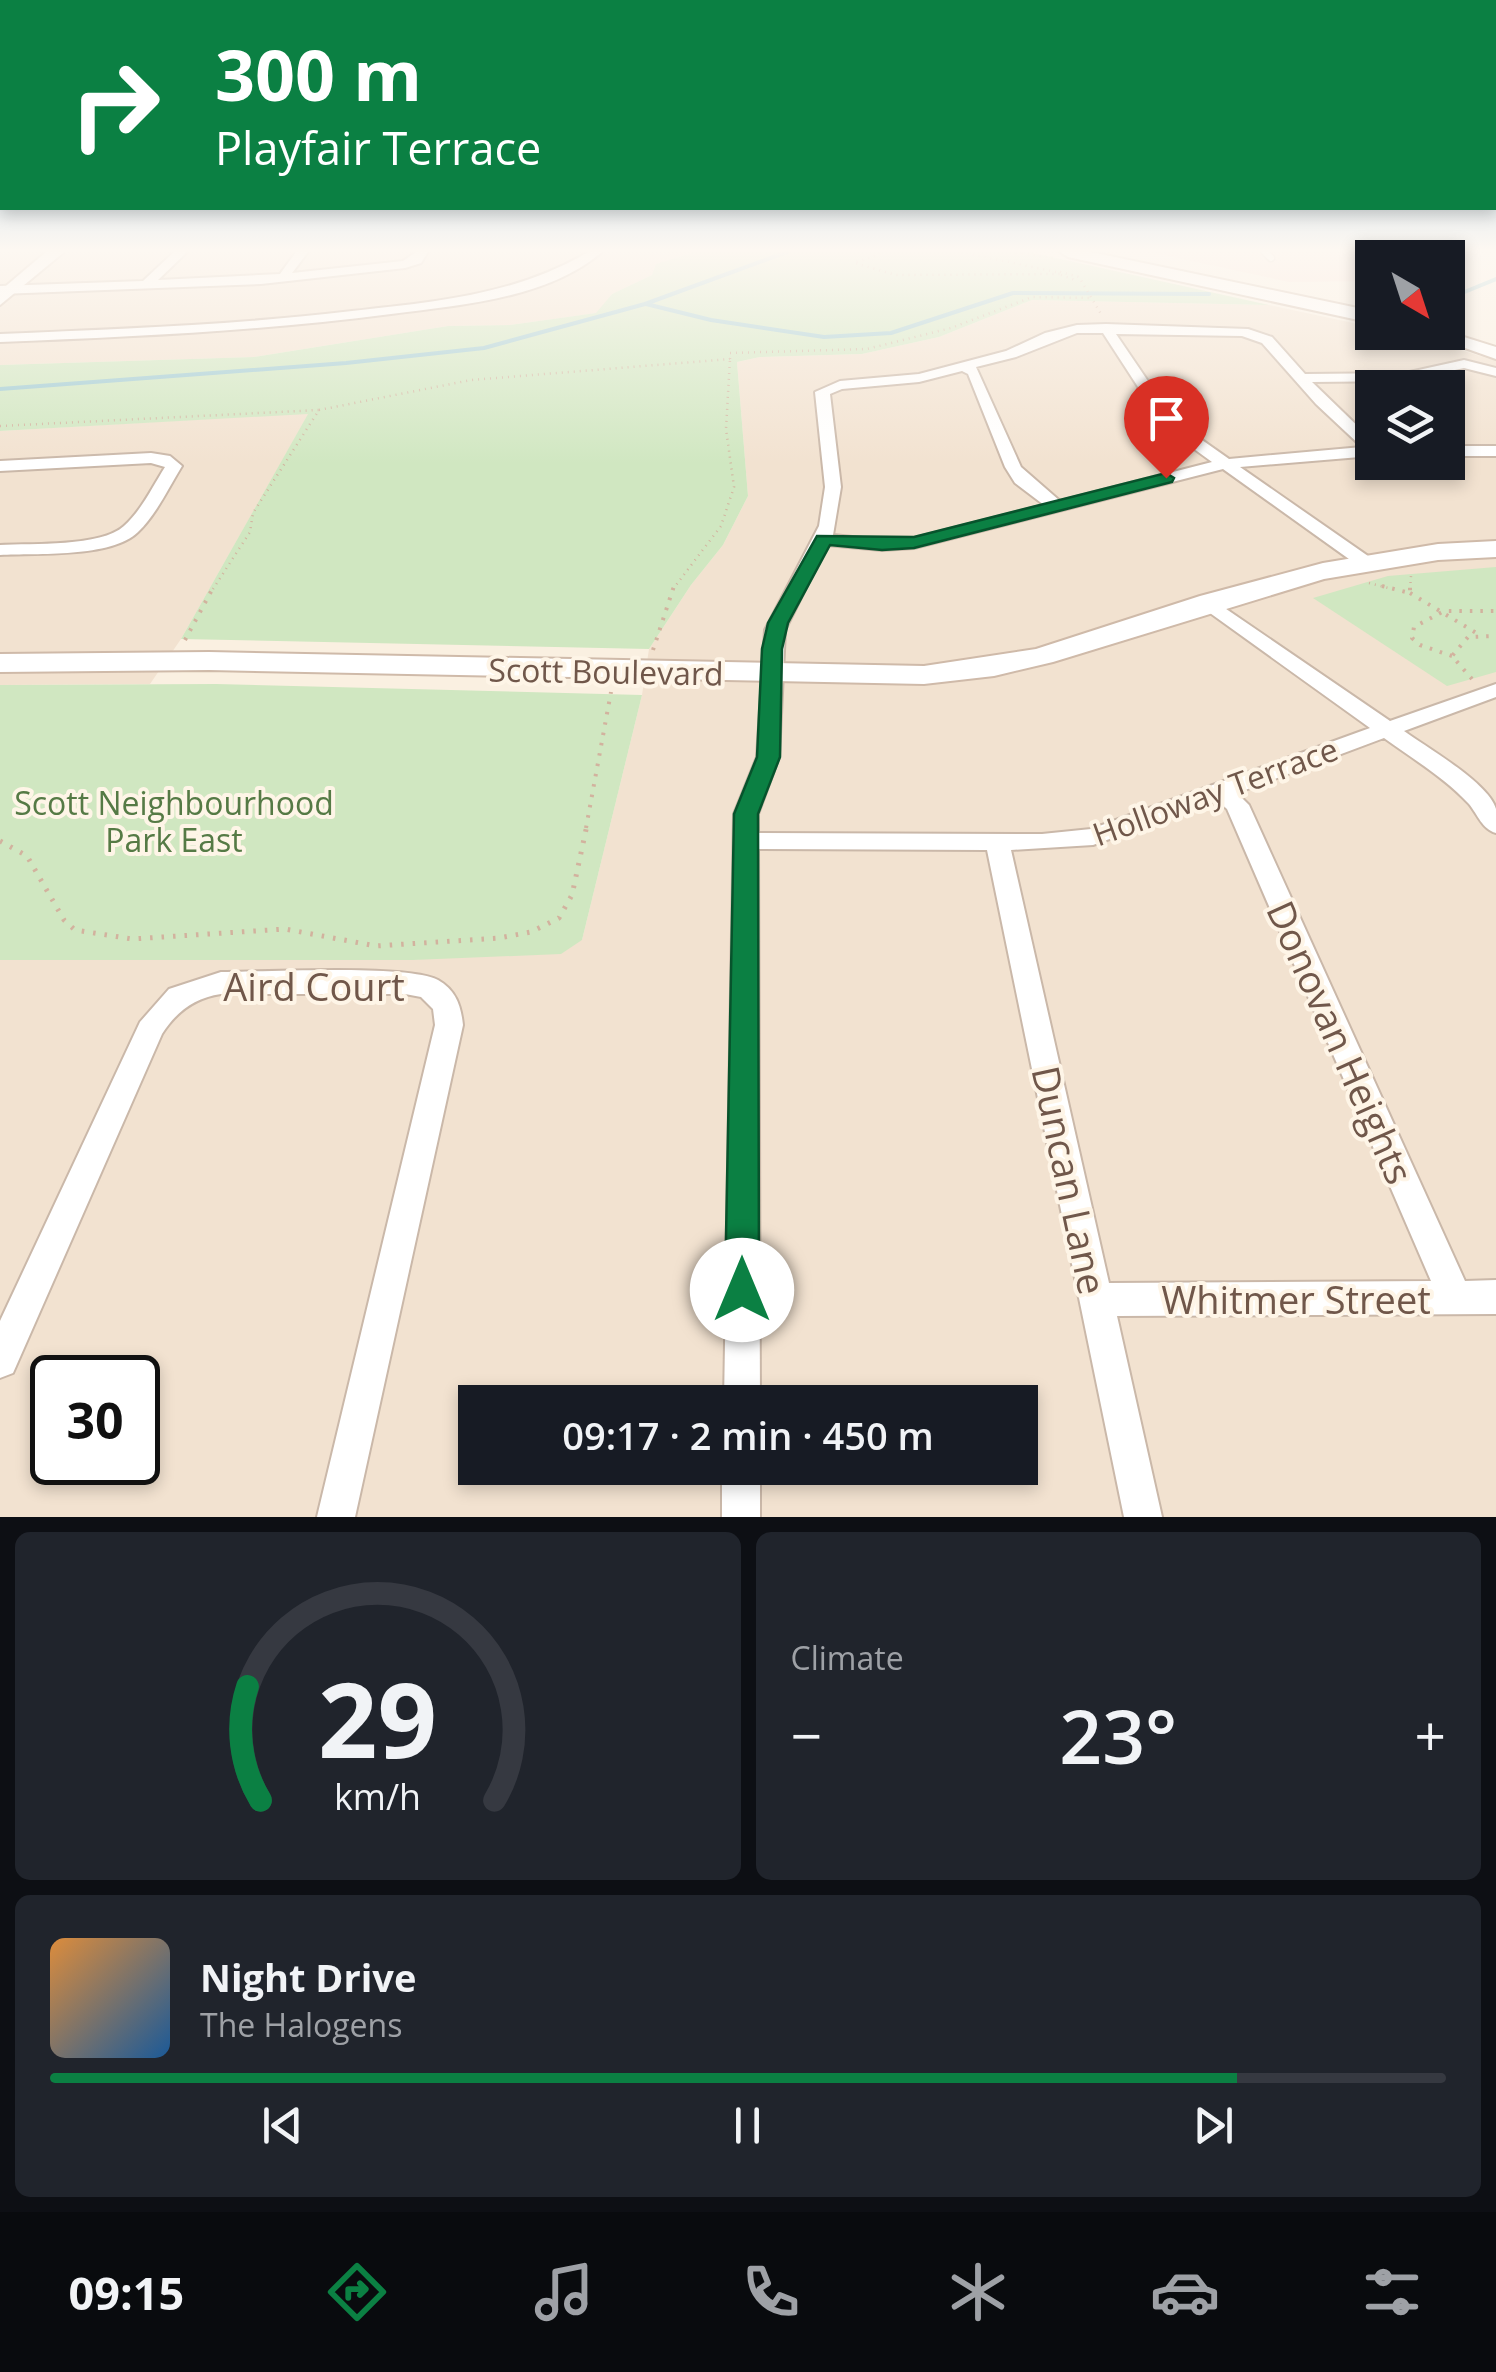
<!DOCTYPE html>
<meta charset="utf-8">
<style>
:root{--surface:#171b24;--page:#20242c;--text:#f1f3f6;--muted:#9ea1a6;--line:#363941;--accent:#0b8043}
body{margin:0;font-family:"Open Sans",sans-serif;background:var(--page);color:var(--text);height:100vh;display:flex;flex-direction:column;font-size:38px;white-space:nowrap}
*{box-sizing:border-box;margin:0}
p{font-size:32px;color:var(--muted)}
.icon{flex:none;width:55px;height:55px;fill:none;stroke:currentColor;stroke-width:2;stroke-linecap:round;stroke-linejoin:round}
.map{position:relative;height:1517px;overflow:hidden}
.details{display:flex;flex-direction:column;gap:15px;padding:15px;background:#0d0f14;flex:1}
.details>*{flex:none}
.hud{position:absolute;left:0px;top:0px;width:1498px;height:210px;box-shadow:0 5px 15px #0003;background:#0b8043;color:#fff;overflow:hidden}
.needle{width:65px;rotate:141deg}
.buttons{position:absolute;left:1355px;top:240px;display:grid;gap:20px}
.buttons a{display:grid;place-items:center;width:110px;height:110px;border-radius:0px;background:var(--surface);box-shadow:0 5px 15px #0003;font-size:50px}
.speed{position:absolute;left:30px;top:1355px;display:flex;gap:20px;font-size:50px;font-weight:700;text-align:center}
.speed>*{display:grid;place-content:center;width:130px;height:130px;border-radius:50%;background:var(--surface);box-shadow:0 5px 15px #0003;line-height:1}
.speed .limit{border:5px solid #111;border-radius:15px;background:#fff;color:#111}
.pin{position:absolute;display:grid;place-items:center;width:85px;height:85px;color:#fff;margin:-102px -42px;border-radius:50% 50% 50% 0;rotate:-45deg;box-shadow:0 0 10px #0007}
.pin .icon{rotate:45deg}
.me{position:absolute;width:110px;margin:-55px;rotate:0deg;stroke-linejoin:round;filter:drop-shadow(0 0 8px #0008)}
.turn{display:flex;align-items:center;gap:35px;height:210px;padding:0 50px;font-size:45px}
.turn .icon{width:130px;height:130px;stroke-width:2.5}
.turn b{display:block;font-size:70px;line-height:85px}
.big{font-size:75px;font-weight:600;line-height:1.1}
.details .widget{flex:1;display:flex;flex-direction:column;justify-content:center;gap:15px;min-width:0;padding:0 35px;border-radius:15px;background:var(--page)}
.details .dial{align-items:center;gap:0}
.dial svg{height:260px;overflow:visible;fill:none;stroke:var(--line);stroke-width:7;stroke-linecap:round;text-anchor:middle}
.dial text{fill:var(--text);stroke:none}
.song{display:flex;align-items:center;gap:30px}
.cover{width:120px;height:120px;border-radius:15px;background:linear-gradient(135deg,hsl(30 70% 55%),hsl(210 70% 35%))}
.played{height:10px;border-radius:5px;background:linear-gradient(90deg,var(--accent) 85%,var(--line) 85%)}
.keys{display:flex;justify-content:space-around;direction:ltr}
.heat{display:flex;justify-content:space-between;align-items:center;font-size:55px;direction:ltr}
.details .tiles{flex:1;display:grid;gap:15px;grid-template-columns:1fr 1fr}
.widget:last-child{grid-column:span 2}
.trip{position:absolute;left:458px;top:1385px;width:580px;height:100px;border-radius:0px;background:var(--surface);box-shadow:0 5px 15px #0003;font-weight:600;line-height:100px;text-align:center}
.menu{display:flex;height:160px;justify-content:space-around;align-items:center;background:#090b0e;color:var(--muted)}
.menu .icon{width:70px;height:70px}
.menu .selected{color:var(--accent)}
.menu b{font-size:45px;color:var(--text)}
.map>svg:first-child{display:block}
.residential{fill:#f2e2d0;fill-rule:evenodd}
.commercial{fill:#fae0d5}
.green{fill:#d0e7c1}
.lines{fill:none;stroke-linecap:round;stroke-linejoin:round}
.stream{stroke:#9ecbd3;stroke-width:4}
.lane-casing{stroke:#cab8a9;stroke-width:9}
.street-casing{stroke:#cab8a9;stroke-width:4}
.secondary-casing{stroke:#cfbaa9;stroke-width:4}
.path-far2{stroke:#d2b29e;stroke-width:2.5;stroke-dasharray:1 5;stroke-linecap:butt}
.path-far1{stroke:#d2b29e;stroke-width:4;stroke-dasharray:2.5 8;stroke-linecap:butt}
.path{stroke:#d2b29e;stroke-width:5;stroke-dasharray:2.5 9;stroke-linecap:butt}
.lane{stroke:#fff;stroke-width:6}
.street{fill:#fff;fill-rule:evenodd}
.secondary{fill:#fff;fill-rule:evenodd}
.route{fill:#0b8043;stroke:#07532c;stroke-width:2.5}
.labels{text-anchor:middle;dominant-baseline:central;stroke-width:8;stroke-linejoin:round;paint-order:stroke}
.street-label{font-size:32px;fill:#70574a;stroke:#fef5e7}
.park-label{font-size:32px;fill:#557a45;stroke:#fef5e7}
.near-street-label{font-size:38px;fill:#70574a;stroke:#fef5e7}
</style>
<div class="map">
<svg width="1496" height="1517" viewBox="0 0 1496 1517">
<rect width="100%" height="100%" fill="#faf0e1"/>
<g class="residential">
<path d="M0,252h695l-38,12 -5,11 -40,19 -15,19 -87,12 -62,1 -194,31 -254,8z"/>
<path d="M1032,300l237,5 103,22v5l44,4 80,25v1156h-1496v-557h413l169,-20 60,-245 7,-46 42,-64 32,-40 25,-49 -11,-134 23,-5 102,-3 77,-17zM1372,388h76v74h-76zM52,1378h86v84h-86zM475,1402h545v66h-545z"/>
<path d="M309,413l-128,226 -31,45 -150,1v-254z"/>
</g>
<path class="commercial" d="M1150,252h217l6,5 -1,24 -83,1z"/>
<g class="green">
<path d="M695,252h334l240,53 -237,-5 -93,37 -77,17 -102,3 -23,5 11,134 -25,49 -32,40 -42,64 -468,-10 127,-225 -308,17v-66l254,-8 194,-31 62,-1 86,-12 16,-19 40,-19 4,-11z"/>
<path d="M1496,567v105l-49,14 -134,-88 75,-22z"/>
<path d="M216,684l426,11 -60,245 -21,14 -148,6h-413v-275z"/>
</g>
<g class="lines">
<g class="stream">
<path d="M1448,293h14l34,-14"/>
<path d="M1357,296l15,-1"/>
<path d="M646,304l65,16 113,17 67,-4 122,-40 196,1"/>
<path d="M0,389l346,-26 138,-15 161,-44 142,-52"/>
</g>
<g class="lane-casing">
<path id="lane" d="M1265,252l6,6"/>
</g>
<g class="street-casing">
<g id="street">
<path d="M174,252h13l-29,28 122,-6 16,-22h12l-16,21 111,-12 13,-9h12l-7,11 -16,5 -144,16 -261,10v-8l143,-5z"/>
<path d="M588,252h14c-55,47 -142,53 -211,62 -130,17 -260,23 -391,28v-8c118,-5 235,-9 352,-23 82,-9 164,-16 236,-59z"/>
<path d="M1106,324l142,5 24,8 33,37 100,-1 59,-13 32,8v8l-32,-8 -59,13 -93,1 60,58v16l-132,11 128,89v8h-12l-133,-95 -309,79 -32,2 -55,-5 -42,85 -6,127 -21,57v19l284,1 49,-5 279,-101 -167,-120v-8l7,-2 180,123 106,-37v13l-92,34c22,16 85,52 92,78 0,7 0,17 0,24 -14,-4 -18,-18 -27,-29 -24,-26 -56,-45 -85,-66l-147,55 12,12 216,476 31,-1v34l-379,2 45,201h-38l-137,-667 -229,-1 2,553h-36l10,-588 23,-57 8,-127 54,-104 6,-39 -10,-95 25,-11 79,-7 87,-23 39,-18 32,-8zM1077,333h26l61,94 48,35 -152,39 -39,-34 -45,-100 40,-10zM1116,334l126,2 20,7 54,61 46,43 -133,12 -54,-38zM962,371l6,3 37,93 10,16 29,22 -130,33 -32,2 -49,-5 8,-48 -11,-93 12,-5 77,-7zM1217,800l10,9 204,472 -322,2 -98,-433 82,-5z"/>
<rect x="1448" y="446" width="48" height="10"/>
<path d="M151,453l19,3 12,10c-13,21 -26,49 -44,66 -26,26 -102,21 -138,23v-10c32,-2 101,2 124,-19 17,-15 29,-40 41,-59l-14,-4 -151,8v-10z"/>
<path d="M221,972c41,0 188,-8 217,8 18,10 23,26 25,45l-108,492h-38l118,-492 -2,-16 -12,-12 -16,-3h-184c-27,4 -45,18 -59,40l-149,339 -13,5v-57l140,-299 29,-33z"/>
<rect x="722" y="1468" width="38" height="49"/>
</g>
</g>
<g class="secondary-casing">
<g id="secondary">
<path d="M46,252h18l-64,53v-14z"/>
<path d="M1060,252h31l281,59v12l-304,-66z"/>
<path d="M1420,332h28l48,15v12z"/>
<path d="M1496,541v16l-58,3 -114,19 -271,83 -59,14 -70,8 -715,-14 -209,2v-18l209,-2 715,14 112,-17 164,-53 123,-33 115,-19z"/>
</g>
</g>
<g class="path-far2">
<path d="M886,252l-32,11 42,12 164,-1"/>
<path d="M961,252l95,20"/>
<path d="M1010,252l45,6"/>
<path d="M1394,252l13,6"/>
<path d="M1448,262l15,-3 1,-7"/>
<path d="M1060,272l19,5 22,37"/>
<path d="M1061,275l17,6"/>
<path d="M730,359v-6l137,-4 84,-21 81,-31 59,1"/>
<path d="M319,410l152,-30 259,-21"/>
<path d="M0,426l319,-16 -66,103 -3,19 -37,57"/>
<path d="M1369,583l23,6"/>
<path d="M673,589l48,-63 13,-39 -8,-58 4,-70"/>
<path d="M1410,589l1,-13"/>
</g>
<g class="path-far1">
<path d="M1382,586l28,7v-7"/>
<path d="M1410,593l68,41"/>
<path d="M185,640l29,-54"/>
<path d="M653,650l21,-64"/>
<path d="M1452,656l-32,-11 -8,-7 2,-11 30,-16h52"/>
<path d="M1472,679l-20,-23 16,-19 28,-1"/>
<path d="M586,828l25,-136"/>
</g>
<path class="path" d="M0,841l27,15 37,64 11,10 57,9 153,-10 91,17 123,-8 32,-6 28,-14 13,-23 15,-70"/>
<use href="#lane" class="lane"/>
<use href="#street" class="street"/>
<use href="#secondary" class="secondary"/>
</g>
<linearGradient id="sky" x2="0" y2="1"><stop stop-color="#94c4e6"/><stop offset="0.54" stop-color="#fdf8f2"/><stop offset="1" stop-color="#fdf8f2" stop-opacity="0"/></linearGradient>
<rect width="1496" height="464" fill="url(#sky)"/>
<path class="route" d="M1166,473l8,5 -2,4 -258,66 -32,2 -52,-5 -42,78 -6,26 -2,108 -22,57 1,476 -5,12 -12,5 -12,-5 -5,-12 9,-476 23,-57 5,-108 6,-26 49,-87 97,1z"/>
<g class="labels">
<g class="street-label">
<text transform="translate(606 671) rotate(1)">Scott Boulevard</text>
<text transform="translate(1215 791) rotate(-20)">Holloway Terrace</text>
</g>
<g class="park-label">
<text x="174" y="802">Scott Neighbourhood<tspan x="174" dy="37">Park East</tspan></text>
</g>
<g class="near-street-label">
<text x="314" y="986">Aird Court</text>
<text transform="translate(1341 1042) rotate(66)">Donovan Heights</text>
<text transform="translate(1070 1180) rotate(78)">Duncan Lane</text>
<text x="1296" y="1299">Whitmer Street</text>
</g>
</g>
</svg>
<div class="buttons">
<a><svg class="needle" viewBox="-14 -14 28 28"><path d="M0-13l5 13h-10z" fill="#e53935"/><path d="M0 13l5-13h-10z" fill="#9ea1a6"/></svg></a>
<a><svg class="icon" aria-label="layers" viewBox="0 0 24 24"><path d="M12 4l9 5-9 5-9-5zM3 14l9 5 9-5"/></svg></a>
</div>
<div class="speed"><div class="limit">30</div></div>
<div class="pin" style="left:1166px;top:478px;background:#d93025"><svg class="icon" aria-label="arrive" viewBox="0 0 24 24"><path d="M6 21V4h12l-3 4 3 4H6"/></svg></div>
<svg class="me" style="left:742px;top:1290px" viewBox="-20 -20 40 40"><circle r="19" fill="#fff"/><path d="M0-13L10 11 0 6-10 11z" fill="#0b8043"/></svg>
<div class="trip">09:17 · 2 min · 450 m</div>
<div class="hud">
<div class="turn"><svg class="icon" aria-label="right" viewBox="0 0 24 24"><path d="M7 20v-9h11M14 6l5 5-5 5"/></svg><div><b>300 m</b>Playfair Terrace</div></div>
</div>
</div>
<section class="details">
<div class="tiles">
<div class="widget dial"><svg viewBox="0 0 100 80">
<path d="M14 69A42 42 0 1 1 86 69"/>
<path d="M14 69A42 42 0 0 1 10 34" stroke="#0b8043"/>
<text x="50" y="56" font-size="32" font-weight="700">29</text>
<text x="50" y="72" font-size="11">km/h</text>
</svg></div>
<div class="widget"><p>Climate</p>
<div class="heat"><a>−</a><b class="big">23°</b><a>+</a></div>
</div>
<div class="widget">
<div class="song"><i class="cover"></i><div><b>Night Drive</b><p>The Halogens</p></div></div>
<div class="played"></div>
<div class="keys"><svg class="icon" aria-label="previous" viewBox="0 0 24 24"><path d="M18 5L8 12l10 7zM5 5v14"/></svg><svg class="icon" aria-label="pause" viewBox="0 0 24 24"><path d="M8 5v14M16 5v14"/></svg><svg class="icon" aria-label="next" viewBox="0 0 24 24"><path d="M6 5l10 7-10 7zM19 5v14"/></svg></div>
</div>
</div>
</section>
<nav class="menu">
<b>09:15</b>
<svg class="icon selected" aria-label="directions" viewBox="0 0 24 24"><path d="M12 3l9 9-9 9-9-9zM9 14v-3h6M13 9l2 2-2 2"/></svg>
<svg class="icon" aria-label="music" viewBox="0 0 24 24"><path d="M9 18V5l10-2v13"/><circle cx="6" cy="18" r="3"/><circle cx="16" cy="16" r="3"/></svg>
<svg class="icon" aria-label="phone" viewBox="0 0 24 24"><path d="M5 4h4l2 5-3 2q2 4 5 5l2-3 5 2v4C11 20 4 13 5 4z"/></svg>
<svg class="icon" aria-label="climate" viewBox="0 0 24 24"><path d="M12 3v18M4 7l16 10M4 17L20 7"/></svg>
<svg class="icon" aria-label="car" viewBox="0 0 24 24"><path d="M5 17H2v-5l4-1 3-4h7l3 4 3 1v5h-3M9 17h6M6 11h13"/><circle cx="7" cy="17" r="2"/><circle cx="17" cy="17" r="2"/></svg>
<svg class="icon" aria-label="filters" viewBox="0 0 24 24"><path d="M4 7h16M4 17h16"/><circle cx="9" cy="7" r="2"/><circle cx="15" cy="17" r="2"/></svg>
</nav>
